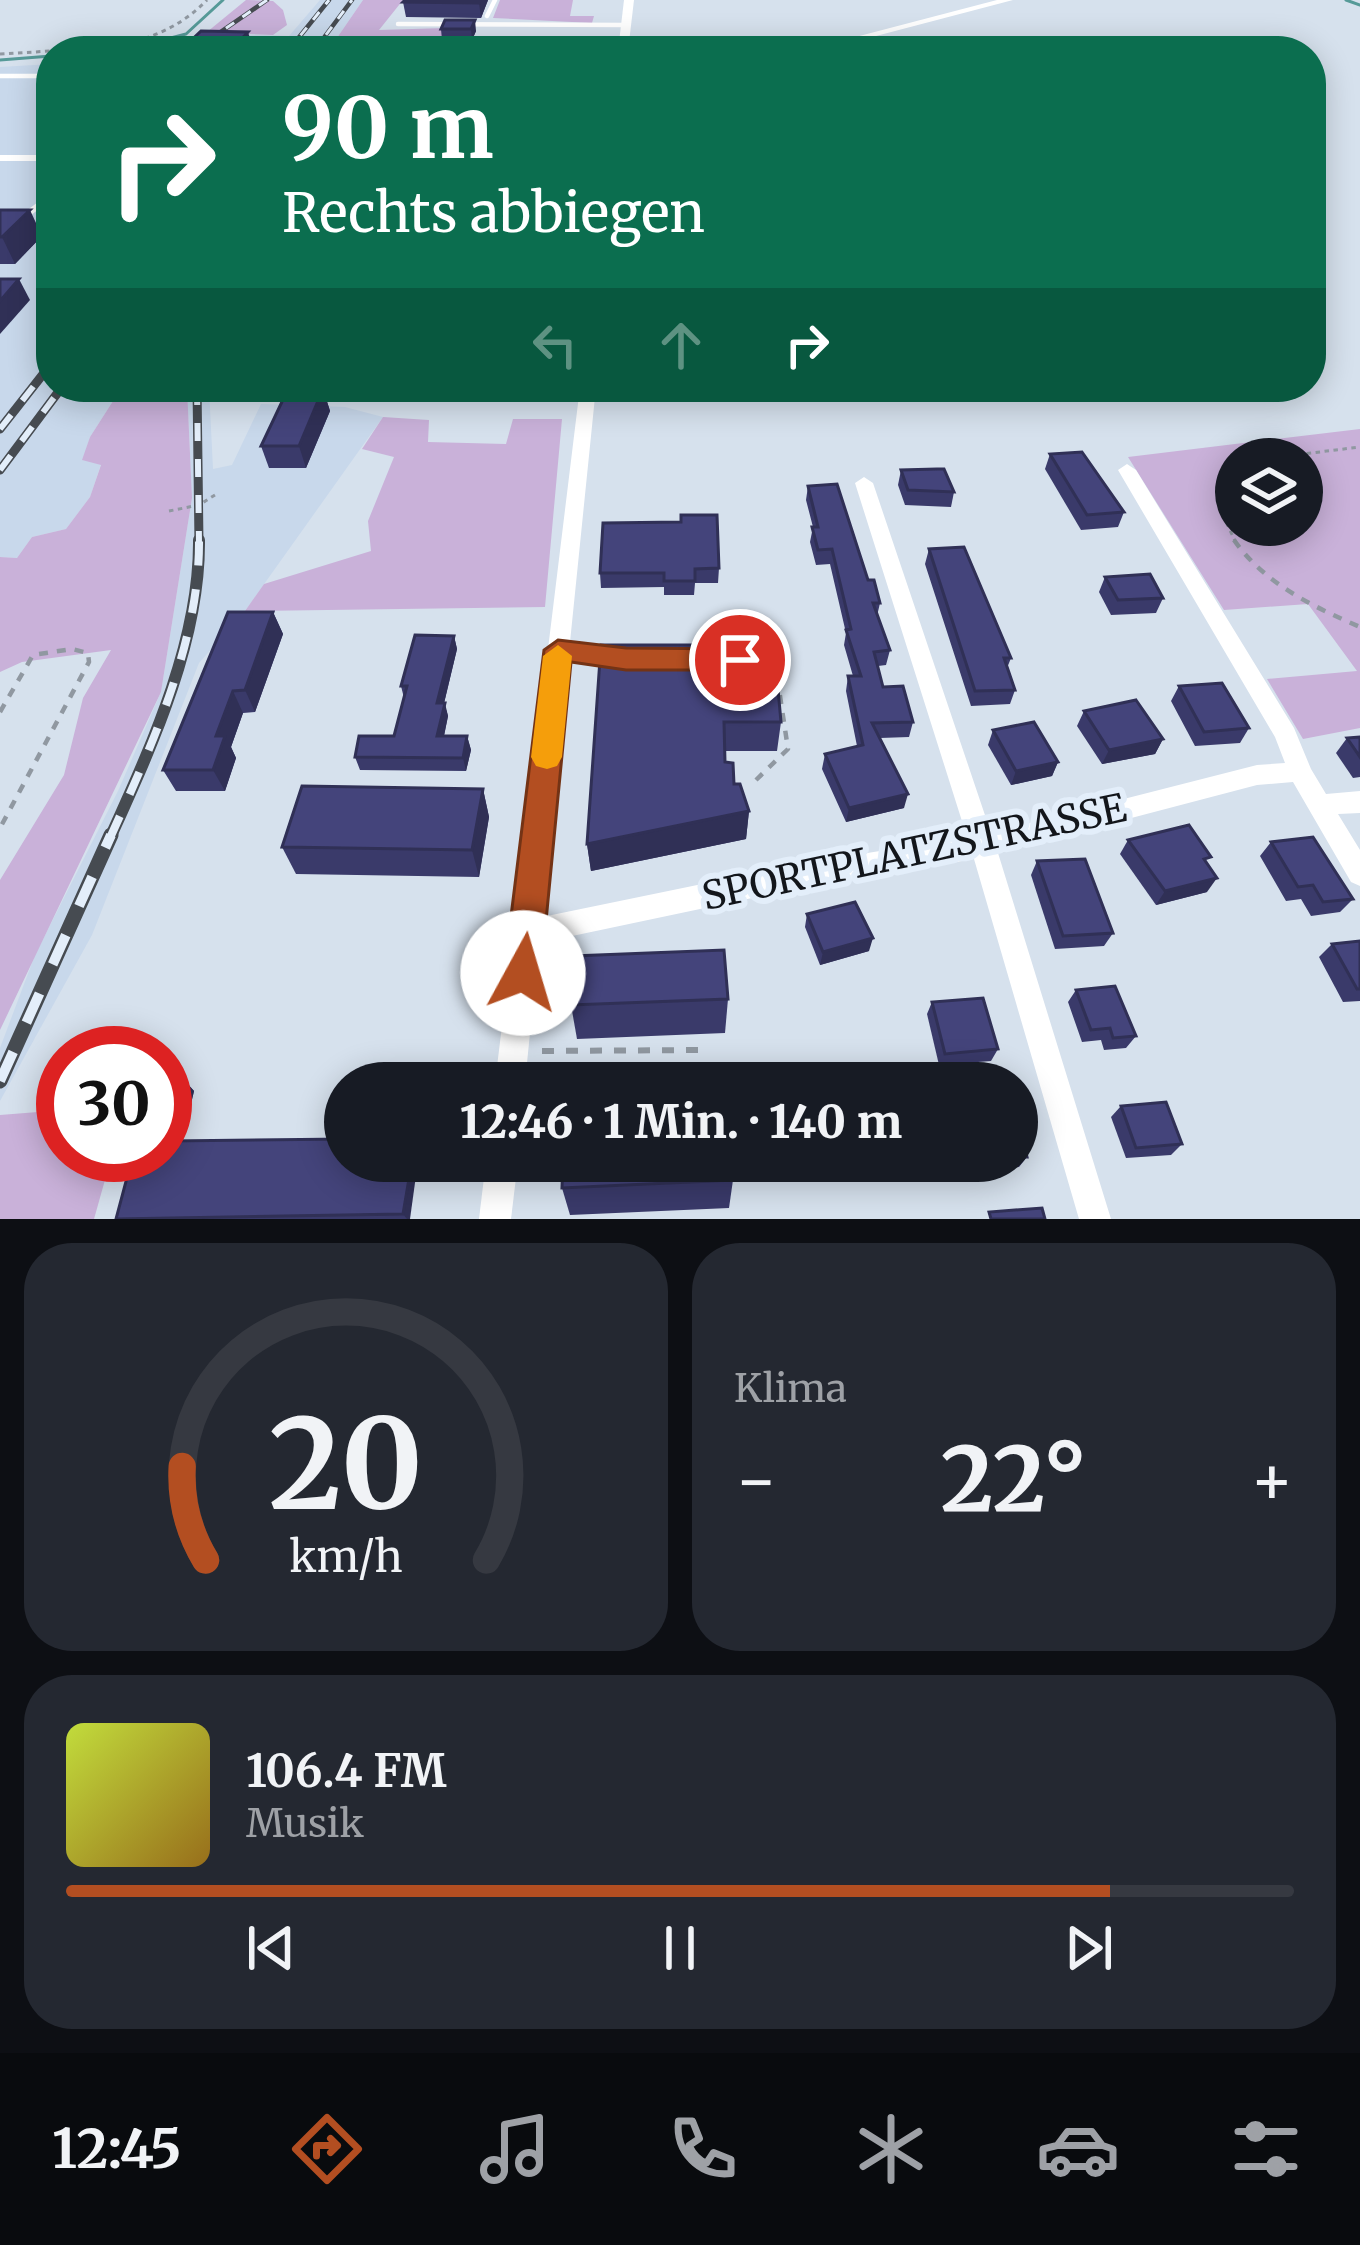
<!DOCTYPE html>
<html lang="de">
<meta charset="utf-8">
<style>
:root{--surface:#171b24;--page:#242831;--text:#f1f3f6;--muted:#9ea1a6;--line:#363941;--accent:#b34e21}
body{margin:0;font-family:Merriweather,serif;background:var(--page);color:var(--text);height:100vh;display:flex;flex-direction:column;font-size:45px;white-space:nowrap}
*{box-sizing:border-box;margin:0}
p{font-size:39px;color:var(--muted)}
.icon{flex:none;width:66px;height:66px;fill:none;stroke:currentColor;stroke-width:2;stroke-linecap:round;stroke-linejoin:round}
.map{position:relative;height:1219px;overflow:hidden}
.panel{display:flex;flex-direction:column;gap:24px;padding:24px;background:#0d0f14;flex:1}
.panel>*{flex:none}
.guide{position:absolute;left:36px;top:36px;width:1290px;height:366px;border-radius:48px;box-shadow:0 6px 30px #0003;background:#0b6e4f;color:#fff;overflow:hidden}
.buttons{position:absolute;left:1215px;top:438px;display:grid;gap:24px}
.buttons a{display:grid;place-items:center;width:108px;height:108px;border-radius:50%;background:var(--surface);box-shadow:0 6px 30px #0003;font-size:60px}
.speed{position:absolute;left:36px;top:1026px;display:flex;gap:24px;font-size:60px;font-weight:700;text-align:center}
.speed>*{display:grid;place-content:center;width:156px;height:156px;border-radius:50%;background:var(--surface);box-shadow:0 6px 30px #0003;line-height:1}
.speed .limit{border:18px solid #d22;background:#fff;color:#111}
.pin{position:absolute;display:grid;place-items:center;width:102px;height:102px;color:#fff;margin:-51px;border:6px solid #fff;border-radius:50%;box-shadow:0 3px 12px #0007}
.me{position:absolute;width:132px;margin:-66px;rotate:6deg;stroke-linejoin:round;filter:drop-shadow(0 0 9px #0008)}
.turn{display:flex;align-items:center;gap:42px;height:252px;padding:0 48px;font-size:54px}
.turn .icon{width:156px;height:156px;stroke-width:2.5}
.turn b{display:block;font-size:84px;line-height:102px}
.lanes{display:flex;align-items:center;height:114px;padding:0 48px;background:#0003;justify-content:center;gap:60px;direction:ltr}
.lanes .off{opacity:.35}
.big{font-size:90px;font-weight:800;line-height:1.1}
.panel .widget{flex:1;display:flex;flex-direction:column;justify-content:center;gap:18px;min-width:0;padding:0 42px;border-radius:48px;background:var(--page)}
.panel .dial{align-items:center;gap:0}
.dial svg{height:312px;overflow:visible;fill:none;stroke:var(--line);stroke-width:7;stroke-linecap:round;text-anchor:middle}
.dial text{fill:var(--text);stroke:none}
.song{display:flex;align-items:center;gap:36px}
.cover{width:144px;height:144px;border-radius:18px;background:linear-gradient(135deg,hsl(70 70% 55%),hsl(40 70% 35%))}
.played{height:12px;border-radius:6px;background:linear-gradient(90deg,var(--accent) 85%,var(--line) 85%)}
.keys{display:flex;justify-content:space-around;direction:ltr}
.heat{display:flex;justify-content:space-between;align-items:center;font-size:66px;direction:ltr}
.panel .tiles{flex:1;display:grid;gap:24px;grid-template-columns:1fr 1fr}
.widget:last-child{grid-column:span 2}
.trip{position:absolute;left:324px;top:1062px;width:714px;height:120px;border-radius:60px;background:var(--surface);box-shadow:0 6px 30px #0003;font-weight:800;line-height:120px;text-align:center}
.tab-bar{display:flex;height:192px;justify-content:space-around;align-items:center;background:#090b0e;color:var(--muted)}
.tab-bar .icon{width:84px;height:84px}
.tab-bar .active{color:var(--accent)}
.tab-bar b{font-size:54px;color:var(--text)}
.map>svg:first-child{display:block}
.built{fill:#c8d8eb}
.green{fill:#c9b1d9;fill-rule:evenodd}
.lines{fill:none;stroke-linecap:round;stroke-linejoin:round}
.stream{stroke:#569a98;stroke-width:3}
.path-far2{stroke:#9098a1;stroke-width:3;stroke-dasharray:4.5 4.5;stroke-linecap:butt}
.path-far1{stroke:#9098a1;stroke-width:4.5;stroke-dasharray:9 9;stroke-linecap:butt}
.path{stroke:#9098a1;stroke-width:6;stroke-dasharray:12 12;stroke-linecap:butt}
.service-far2{stroke:#fff;stroke-width:4.5}
.service-far1{stroke:#fff;stroke-width:6}
.service{stroke:#fff;stroke-width:10}
.minor{fill:#fff;fill-rule:evenodd}
.rail-far3-casing{stroke:#464b51;stroke-width:4.5}
.rail-far2-casing{stroke:#464b51;stroke-width:9}
.rail-far1-casing{stroke:#464b51;stroke-width:12}
.rail-casing{stroke:#464b51;stroke-width:15}
.rail-far3{stroke:#e3eefa;stroke-width:3;stroke-dasharray:10;stroke-linecap:butt}
.rail-far2{stroke:#e3eefa;stroke-width:6;stroke-dasharray:18;stroke-linecap:butt}
.rail-far1{stroke:#e3eefa;stroke-width:8;stroke-dasharray:24;stroke-linecap:butt}
.rail{stroke:#e3eefa;stroke-width:10;stroke-dasharray:32;stroke-linecap:butt}
.wall{fill:#3a3a6a}
.shaded-wall{fill:#303056}
.building{fill:#44447b;stroke:#303056;stroke-width:3}
.route{fill:#b34e21;stroke:#743315;stroke-width:3}
.slow{fill:#f59e0b}
.labels{text-anchor:middle;dominant-baseline:central;stroke-width:12;stroke-linejoin:round;paint-order:stroke}
.near-street-label{font-size:39px;fill:#13161b;stroke:#e3eefa}
</style>
<div class="map">
<svg width="1360" height="1219" viewBox="0 0 1360 1219">
<rect width="100%" height="100%" fill="#d6e1ed"/>
<g class="built">
<path d="M320,0h43l-35,51h-166l53,-18 74,3z"/>
<path d="M51,64v323h71l-32,50 -7,23 18,4 -11,33 -24,32 -34,8 -15,21 -17,-1v-490z"/>
<path d="M187,387h22l4,82 19,-4 29,-61 84,3 38,10 -138,194 -46,52 -107,272 -92,166v-53l35,-93 83,-164 43,-99 31,-194z"/>
</g>
<g class="green">
<path d="M246,0l27,1 10,9 4,15 -14,10 -66,-3z"/>
<path d="M363,0h40l-24,30 67,-2 -8,22h18l-128,1z"/>
<path d="M500,0h73l-3,16h24l-2,7 -99,-5z"/>
<path d="M122,387h65l5,111 -31,194 -161,338v-150l64,-105 19,-77 28,-48 -89,12 -22,10v-115l17,1 15,-21 34,-8 24,-32 11,-32 -19,-5 8,-23z"/>
<path d="M383,417l46,3 -1,22 78,2 7,-25h49l-17,188 -300,4 19,-27 107,-33 -3,-30 26,-64 -32,-8z"/>
<path d="M1360,429v299l-57,11 -36,-60 90,-8 -49,-67 -84,6 -96,-153zM1236,459h66v66h-66z"/>
<path d="M63,1110v45h49l-18,64h-94v-104z"/>
</g>
<g class="lines">
<g class="stream">
<path d="M1346,0l14,5"/>
<path d="M121,51l65,-17 37,-34"/>
<path d="M0,60l51,-4"/>
</g>
<g class="path-far2">
<path d="M56,51c58,-3 109,-8 151,-51"/>
<path d="M0,54l51,-3"/>
<path d="M1262,459l98,-12"/>
<path d="M169,511l30,-6 19,-12"/>
<path d="M1236,543l-15,-32 -2,-28 17,-17"/>
</g>
<g class="path-far1">
<path d="M1234,540c31,44 78,66 126,87"/>
<path d="M0,712l33,-57 39,-6 16,4 1,9 -89,166"/>
<path d="M756,780l32,-31 -13,-86"/>
</g>
<path class="path" d="M542,1051l156,-1"/>
<g class="service-far2">
<path d="M487,16l8,-16"/>
<path d="M398,24l227,1"/>
<path d="M0,76h51"/>
</g>
<g class="service-far1">
<path d="M0,158h51"/>
<path d="M0,219l30,-7 21,-16"/>
</g>
<path class="service" d="M558,650l53,6"/>
<g class="minor">
<path d="M624,0h10l-6,51h-10z"/>
<path d="M997,0h16l-194,51h-17z"/>
<path d="M580,387h16l-54,530 257,-53 168,-27 -112,-354 9,-6 9,6 118,350 266,-68 28,-2 -10,-26 -157,-267 9,-6 9,6 158,258 17,41 15,25 34,-3v22l-22,1 22,36v36l-9,-4 -58,-100 -36,3 -259,68 113,366h-32l-105,-360 -175,29 -260,55 -14,140h-30z"/>
<path d="M486,1161h32l-7,58h-32z"/>
</g>
<g class="rail-far3-casing">
<g id="rail-far3">
<path d="M193,51l74,-51"/>
<path d="M288,51l41,-51"/>
<path d="M314,51l38,-51"/>
</g>
</g>
<g class="rail-far2-casing">
<g id="rail-far2">
<path d="M197,387l2,156"/>
<path d="M0,429l51,-65"/>
<path d="M0,470l62,-83"/>
</g>
</g>
<g class="rail-far1-casing">
<path id="rail-far1" d="M110,838c41,-91 90,-196 89,-298"/>
</g>
<g class="rail-casing">
<path id="rail" d="M0,1081l111,-246"/>
</g>
<use href="#rail-far3" class="rail-far3"/>
<use href="#rail-far2" class="rail-far2"/>
<use href="#rail-far1" class="rail-far1"/>
<use href="#rail" class="rail"/>
</g>
<g class="wall">
<path d="M405,0h83l-7,18 -75,-1 -3,-15z"/>
<path d="M445,20l31,11 -4,9h-30l-1,-11z"/>
<path d="M0,210l42,26 -27,28h-15z"/>
<path d="M323,389l7,22 -24,57h-37l-8,-22z"/>
<path d="M1050,454l74,58 -6,15 -37,3 -36,-61z"/>
<path d="M901,470l53,22 -3,15 -46,-2 -7,-20z"/>
<path d="M808,486l60,94 12,23 -3,13 13,34 -4,15 -8,1 5,21 30,35 -4,15 -29,1 24,70 -58,14 -24,-53 3,-15 32,-8 -11,-55 2,-15h5l-9,-31 2,-12 -16,-69 -14,1 -6,-23 3,-15 -7,-27z"/>
<path d="M929,549l82,109 -4,10 8,22 -5,14 -39,2 -46,-142z"/>
<path d="M719,568l-1,15h-23l-1,12h-30v-8l-63,1 -1,-15z"/>
<path d="M1105,577l58,21 -7,15 -45,2 -12,-23z"/>
<path d="M273,612l10,22 -28,78 -12,1 -12,34 5,11 -11,33h-49l-13,-21z"/>
<path d="M454,636l3,13 -13,54 4,13 -4,20h23l4,14 -5,21 -106,-1 -5,-13 39,-21 10,-38 -3,-12z"/>
<path d="M601,645l180,77 -4,29h-53l1,11 24,49 -3,28 -155,32 -4,-27z"/>
<path d="M1179,686l70,42 -9,15 -45,3 -24,-45z"/>
<path d="M1084,711l79,28 -8,15 -53,10 -25,-38z"/>
<path d="M993,730l65,32 -6,14 -41,9 -23,-40z"/>
<path d="M1360,737v40l-7,1 -17,-25 11,-15z"/>
<path d="M483,789l6,28 -10,60 -183,-3 -14,-27z"/>
<path d="M1128,840l79,23v29l-51,13 -36,-51z"/>
<path d="M1271,842l82,57 -13,13 -29,4 -10,-17 -15,2 -26,-45z"/>
<path d="M1037,861l76,72 -9,13 -49,3 -24,-74z"/>
<path d="M807,914l62,37 -49,14 -15,-38z"/>
<path d="M1360,941v60l-17,1 -24,-45 13,-13z"/>
<path d="M1076,990l60,46 -10,12 -22,2 -3,-10 -19,2 -14,-40z"/>
<path d="M728,999l-3,34 -148,6 -6,-34z"/>
<path d="M932,1002l66,47 -7,12 -52,4 -12,-51z"/>
<path d="M185,1081l9,10 -12,50 163,-2 65,80h-294z"/>
<path d="M1121,1106l61,38 -11,11 -45,3 -15,-41z"/>
<path d="M1017,1115l10,42 -8,10 -48,2 -2,-8h48z"/>
<path d="M733,1180l-4,28 -159,7 -8,-27z"/>
</g>
<g class="shaded-wall">
<path d="M480,0h8l-7,18 -2,-15z"/>
<path d="M475,20l1,11 -4,9 -1,-11z"/>
<path d="M248,32l6,19h-24z"/>
<path d="M30,210l12,26 -27,28 -13,-27z"/>
<path d="M19,279l11,21 -30,34v-33z"/>
<path d="M323,389l7,22 -24,57 -7,-22z"/>
<path d="M273,612l10,22 -28,78 -10,-22z"/>
<path d="M454,636l3,13 -16,67 -4,-13z"/>
<path d="M233,691l10,22 -12,34 5,11 -11,33 -12,-21 3,-34z"/>
<path d="M445,703l3,13 -7,34 -4,-14z"/>
<path d="M467,736l4,14 -5,21 -3,-13z"/>
<path d="M1163,739l-8,15 -53,10 7,-14z"/>
<path d="M1058,762l-6,14 -41,9 5,-14z"/>
<path d="M483,789l6,28 -10,60 -7,-27z"/>
<path d="M908,794l-4,14 -58,14 3,-14z"/>
<path d="M749,811l-3,28 -155,32 -4,-27z"/>
<path d="M1217,878l-10,14 -51,13 9,-14z"/>
<path d="M873,938l-4,13 -49,14 3,-13z"/>
<path d="M185,1081l9,10 -14,59 -11,-9z"/>
<path d="M412,1161h6l-8,58h-3l-4,-5z"/>
</g>
<g class="building">
<path d="M405,0h75l-1,3 -76,-1z"/>
<path d="M445,20h30l-4,9h-30z"/>
<path d="M201,31l47,1 -18,19h-50z"/>
<path d="M0,210h30l-28,27h-2z"/>
<path d="M0,279h19l-19,22z"/>
<path d="M288,389h35l-24,57h-38z"/>
<path d="M1082,452l42,60 -37,3 -37,-61z"/>
<path d="M937,469h7l10,23 -46,-2 -7,-20z"/>
<path d="M837,484l31,96h6l6,23h-7l17,47 -16,2 9,35 20,-1 10,36 -41,1 36,71 -59,14 -24,-54 38,-9 -15,-69h13l-15,-46 5,-1 -19,-80 -14,1 -6,-23h6l-10,-41z"/>
<path d="M681,515h36l2,53 -24,1v12h-31v-8h-64l3,-50 78,-1z"/>
<path d="M964,547l47,111h-7l11,32 -40,1 -46,-142z"/>
<path d="M1150,574l13,24 -45,2 -13,-23z"/>
<path d="M228,612h45l-28,78 -12,1 -17,45h9l-12,34h-50z"/>
<path d="M415,635l39,1 -17,67h8l-8,33h30l-4,22 -108,-1 4,-21h35l13,-50h-6z"/>
<path d="M601,645h173l7,77h-57l1,40 8,1 1,21h6l9,27 -162,33z"/>
<path d="M1222,683l27,45 -45,4 -25,-46z"/>
<path d="M1136,700l27,39 -54,11 -25,-39z"/>
<path d="M1034,722l24,40 -42,9 -23,-41z"/>
<path d="M1360,737v20l-13,-19z"/>
<path d="M302,786l181,3 -11,61 -190,-3z"/>
<path d="M1189,825l22,32 -7,2 13,19 -52,13 -37,-51z"/>
<path d="M1313,837l40,62 -30,3 -10,-17 -15,2 -27,-45z"/>
<path d="M1085,859l28,74 -50,3 -26,-75z"/>
<path d="M855,902l18,36 -50,14 -16,-38z"/>
<path d="M1360,941v48h-3l-25,-45z"/>
<path d="M724,950l4,49 -157,6 2,-49z"/>
<path d="M1115,986l21,50 -23,2 -3,-10 -19,2 -15,-40z"/>
<path d="M983,998l15,51 -53,5 -13,-52z"/>
<path d="M185,1081l-16,60 176,-2v22h67l-9,53 -287,5 17,-64h32v-73z"/>
<path d="M1166,1102l16,42 -46,4 -15,-42z"/>
<path d="M1017,1115l10,42h-10z"/>
<path d="M563,1161h168l2,19 -171,8z"/>
<path d="M1042,1208l3,11h-54l-2,-7z"/>
</g>
<path class="route" d="M558,640l68,8 114,1 14,11 -14,10h-114l-55,-8 -30,311 -5,12 -13,5 -13,-5 -6,-12 40,-323z"/>
<path class="slow" d="M558,645l14,11 -10,101 -5,9 -10,3 -11,-3 -5,-9 12,-101z"/>
<g class="labels">
<g class="near-street-label">
<text transform="translate(914 852) rotate(-12)">SPORTPLATZSTRASSE</text>
</g>
</g>
</svg>
<div class="buttons">
<a><svg class="icon" aria-label="layers" viewBox="0 0 24 24"><path d="M12 4l9 5-9 5-9-5zM3 14l9 5 9-5"/></svg></a>
</div>
<div class="speed"><div class="limit">30</div></div>
<div class="pin" style="left:740px;top:660px;background:#d93025"><svg class="icon" aria-label="arrive" viewBox="0 0 24 24"><path d="M6 21V4h12l-3 4 3 4H6"/></svg></div>
<svg class="me" style="left:523px;top:973px" viewBox="-20 -20 40 40"><circle r="19" fill="#fff"/><path d="M0-13L10 11 0 6-10 11z" fill="#b34e21"/></svg>
<div class="trip">12:46 · 1 Min. · 140 m</div>
<div class="guide">
<div class="turn"><svg class="icon" aria-label="right" viewBox="0 0 24 24"><path d="M7 20v-9h11M14 6l5 5-5 5"/></svg><div><b>90 m</b>Rechts abbiegen</div></div>
<div class="lanes"><svg class="icon off" aria-label="left" viewBox="0 0 24 24"><path d="M17 20v-9H6M10 6l-5 5 5 5"/></svg><svg class="icon off" aria-label="ahead" viewBox="0 0 24 24"><path d="M12 20V5M6 11l6-6 6 6"/></svg><svg class="icon" aria-label="right" viewBox="0 0 24 24"><path d="M7 20v-9h11M14 6l5 5-5 5"/></svg></div>
</div>
</div>
<section class="panel">
<div class="tiles">
<div class="widget dial"><svg viewBox="0 0 100 80">
<path d="M14 69A42 42 0 1 1 86 69"/>
<path d="M14 69A42 42 0 0 1 8 45" stroke="#b34e21"/>
<text x="50" y="56" font-size="32" font-weight="700">20</text>
<text x="50" y="72" font-size="11">km/h</text>
</svg></div>
<div class="widget"><p>Klima</p>
<div class="heat"><a>−</a><b class="big">22°</b><a>+</a></div>
</div>
<div class="widget">
<div class="song"><i class="cover"></i><div><b>106.4 FM</b><p>Musik</p></div></div>
<div class="played"></div>
<div class="keys"><svg class="icon" aria-label="previous" viewBox="0 0 24 24"><path d="M18 5L8 12l10 7zM5 5v14"/></svg><svg class="icon" aria-label="pause" viewBox="0 0 24 24"><path d="M8 5v14M16 5v14"/></svg><svg class="icon" aria-label="next" viewBox="0 0 24 24"><path d="M6 5l10 7-10 7zM19 5v14"/></svg></div>
</div>
</div>
</section>
<nav class="tab-bar">
<b>12:45</b>
<svg class="icon active" aria-label="directions" viewBox="0 0 24 24"><path d="M12 3l9 9-9 9-9-9zM9 14v-3h6M13 9l2 2-2 2"/></svg>
<svg class="icon" aria-label="music" viewBox="0 0 24 24"><path d="M9 18V5l10-2v13"/><circle cx="6" cy="18" r="3"/><circle cx="16" cy="16" r="3"/></svg>
<svg class="icon" aria-label="phone" viewBox="0 0 24 24"><path d="M5 4h4l2 5-3 2q2 4 5 5l2-3 5 2v4C11 20 4 13 5 4z"/></svg>
<svg class="icon" aria-label="climate" viewBox="0 0 24 24"><path d="M12 3v18M4 7l16 10M4 17L20 7"/></svg>
<svg class="icon" aria-label="car" viewBox="0 0 24 24"><path d="M5 17H2v-5l4-1 3-4h7l3 4 3 1v5h-3M9 17h6M6 11h13"/><circle cx="7" cy="17" r="2"/><circle cx="17" cy="17" r="2"/></svg>
<svg class="icon" aria-label="filters" viewBox="0 0 24 24"><path d="M4 7h16M4 17h16"/><circle cx="9" cy="7" r="2"/><circle cx="15" cy="17" r="2"/></svg>
</nav>
